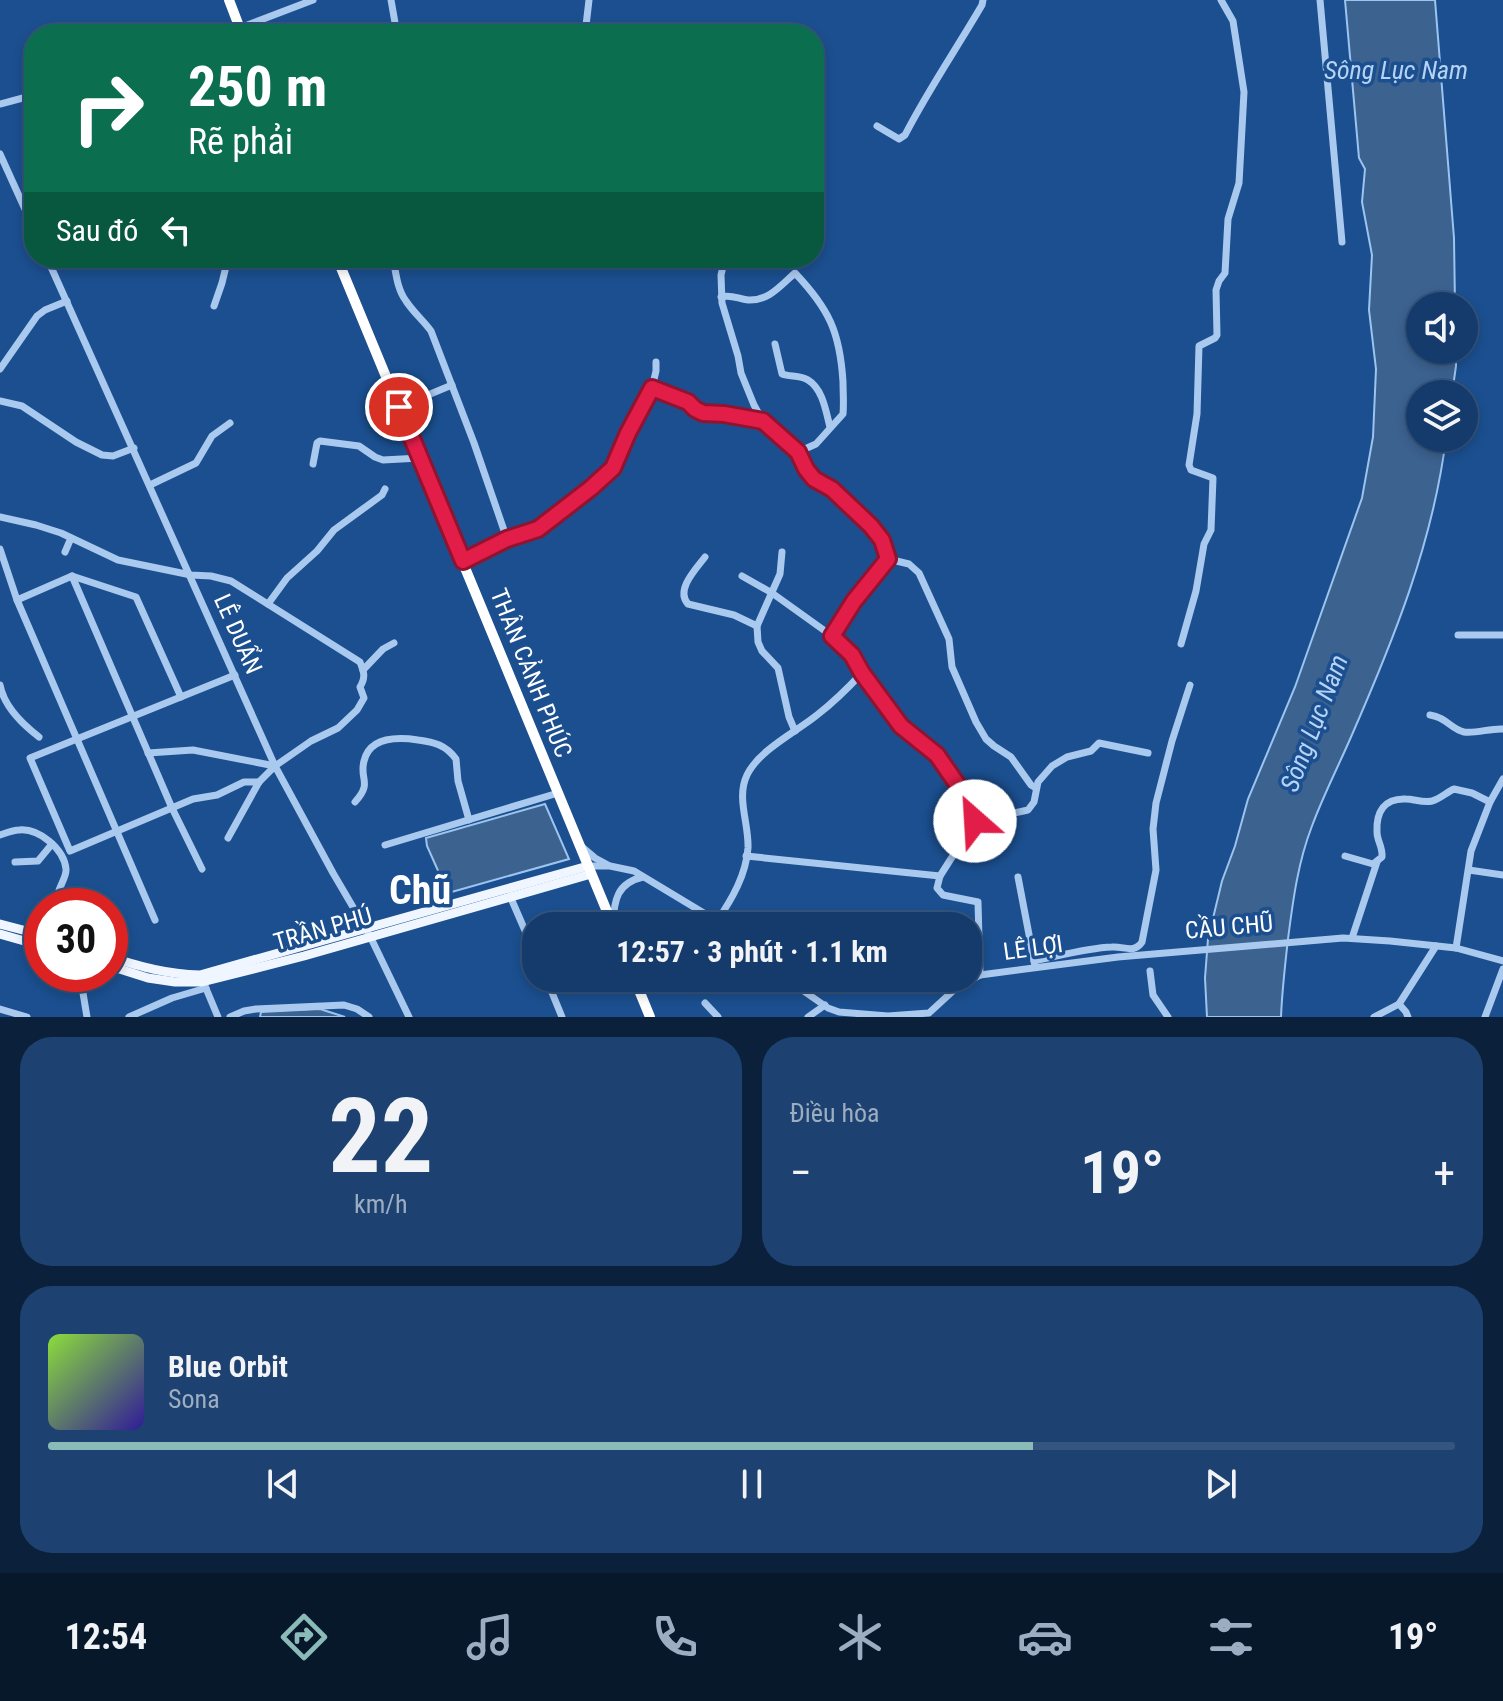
<!DOCTYPE html>
<html lang="vi">
<meta charset="utf-8">
<style>
:root{--surface:#143b6b;--page:#1d4271;--text:#f1f3f6;--muted:#9dadc1;--line:#33557e;--accent:#8bbbb9}
body{margin:0;font-family:"Roboto Condensed",sans-serif;background:var(--page);color:var(--text);height:100vh;display:flex;flex-direction:column;font-size:30px;white-space:nowrap}
*{box-sizing:border-box;margin:0}
p{font-size:26px;color:var(--muted)}
.icon{flex:none;width:44px;height:44px;fill:none;stroke:currentColor;stroke-width:2;stroke-linecap:round;stroke-linejoin:round}
.map{position:relative;height:1017px;overflow:hidden}
.drawer{display:flex;flex-direction:column;gap:20px;padding:20px;background:#0b203b;flex:1}
.drawer>*{flex:none}
.top-card{position:absolute;left:24px;top:24px;width:800px;height:244px;border-radius:32px;box-shadow:0 4px 12px #0003,0 0 0 2px var(--line);background:#0b6e4f;color:#fff;overflow:hidden}
.controls{position:absolute;left:1406px;top:292px;display:grid;gap:16px}
.controls a{display:grid;place-items:center;width:72px;height:72px;border-radius:50%;background:var(--surface);box-shadow:0 4px 12px #0003,0 0 0 2px var(--line);font-size:40px}
.speed{position:absolute;left:24px;top:888px;display:flex;gap:16px;font-size:40px;font-weight:700;text-align:center}
.speed>*{display:grid;place-content:center;width:104px;height:104px;border-radius:50%;background:var(--surface);box-shadow:0 4px 12px #0003,0 0 0 2px var(--line);line-height:1}
.speed .limit{border:12px solid #d22;background:#fff;color:#111}
.pin{position:absolute;display:grid;place-items:center;width:68px;height:68px;color:#fff;margin:-34px;border:4px solid #fff;border-radius:50%;box-shadow:0 2px 8px #0007}
.me{position:absolute;width:88px;margin:-44px;rotate:334deg;stroke-linejoin:round;filter:drop-shadow(0 0 6px #0008)}
.turn{display:flex;align-items:center;gap:28px;height:168px;padding:0 32px;font-size:36px}
.turn .icon{width:104px;height:104px;stroke-width:2.5}
.turn b{display:block;font-size:56px;line-height:68px}
.then{display:flex;align-items:center;height:76px;padding:0 32px;background:#0003;gap:16px;font-size:30px}
.big{font-size:60px;font-weight:700;line-height:1.1}
.drawer .tile{flex:1;display:flex;flex-direction:column;justify-content:center;gap:12px;min-width:0;padding:0 28px;border-radius:32px;background:var(--page)}
.drawer .dial{align-items:center;gap:0}
.dial b{font-size:104px;line-height:1}
.song{display:flex;align-items:center;gap:24px}
.cover{width:96px;height:96px;border-radius:12px;background:linear-gradient(135deg,hsl(90 70% 55%),hsl(250 70% 35%))}
.played{height:8px;border-radius:4px;background:linear-gradient(90deg,var(--accent) 70%,var(--line) 70%)}
.keys{display:flex;justify-content:space-around;direction:ltr}
.heat{display:flex;justify-content:space-between;align-items:center;font-size:44px;direction:ltr}
.drawer .tiles{flex:1;display:grid;gap:20px;grid-template-columns:1fr 1fr}
.tile:last-child{grid-column:span 2}
.trip{position:absolute;left:522px;top:912px;width:460px;height:80px;border-radius:32px;background:var(--surface);box-shadow:0 4px 12px #0003,0 0 0 2px var(--line);font-weight:700;line-height:80px;text-align:center}
.dock{display:flex;height:128px;justify-content:space-around;align-items:center;background:#08182b;color:var(--muted)}
.dock .icon{width:56px;height:56px}
.dock .on{color:var(--accent)}
.dock b{font-size:36px;color:var(--text)}
.map>svg:first-child{display:block}
.water{fill:#3c6290;stroke:#9cc4f0;stroke-width:2}
.lines{fill:none;stroke-linecap:round;stroke-linejoin:round}
.minor{stroke:#a9c9ee;stroke-width:7}
.major{stroke:#f0f6ff;stroke-width:9}
.highway{stroke:#fff;stroke-width:10}
.route-casing{stroke:#92132f;stroke-width:20}
.route{stroke:#e11d48;stroke-width:14}
.labels{text-anchor:middle;dominant-baseline:central;stroke-width:7;stroke-linejoin:round;paint-order:stroke}
.street-label{font-size:24px;fill:#fff;stroke:#1b4f8f}
.water-label{font-size:26px;font-style:italic;fill:#b5d3f5;stroke:#1b4f8f}
.town-label{font-size:40px;font-weight:bold;fill:#fff;stroke:#1b4f8f}
</style>
<div class="map">
<svg width="1503" height="1017" viewBox="0 0 1503 1017">
<rect width="100%" height="100%" fill="#1b4f8f"/>
<g class="water">
<path d="M1345,0h90l19,238 1,68h-35v44h36v16l-4,28h-32v44h26c-13,105 -53,203 -95,299 -13,30 -28,59 -39,89 -14,36 -19,74 -24,113 -3,26 -6,52 -7,78h-74l-2,-39 3,-39 14,-58 13,-35 13,-47 47,-112 67,-189 11,-61 3,-68 -7,-59 3,-55 -10,-53 3,-33 -6,-11z"/>
<path d="M545,804l24,55 -121,34 -21,-47 -1,-8z"/>
<path d="M320,1009l25,8h-85l1,-5z"/>
</g>
<g class="lines">
<g class="minor">
<path d="M391,0l6,34"/>
<path d="M1320,0l22,242"/>
<path d="M224,34l89,-34"/>
<path d="M379,34l17,-5"/>
<path d="M585,34l4,-34"/>
<path d="M0,104l34,-9"/>
<path d="M877,126l22,13 6,-4c23,-45 52,-87 77,-130l1,-5"/>
<path d="M0,154l34,75"/>
<path d="M47,258l228,508 58,107 37,63 39,81"/>
<path d="M393,258c3,15 4,31 13,43 7,11 17,19 25,30l43,112 33,96"/>
<path d="M725,258l-4,17 1,28 16,53 3,17 13,32 9,16 35,31 8,17 8,10 18,10 39,37 11,14 6,14 -2,9 -32,38 -22,35"/>
<path d="M721,297c10,-3 17,2 27,3 21,1 32,-14 47,-27 34,36 45,59 48,109 0,10 1,21 0,32l-27,30 -18,8"/>
<path d="M214,306l8,-23 6,-25"/>
<path d="M775,344l7,30c8,3 18,1 26,6 15,9 18,32 22,47"/>
<path d="M0,369l37,-53 8,-6 22,-9"/>
<path d="M652,388l36,14 7,7 8,4 21,1 38,7"/>
<path d="M0,401l22,5 54,36 26,13 11,1 21,-8"/>
<path d="M399,407l53,-22"/>
<path d="M313,464l4,-21 3,-2 39,5 16,11 8,3 37,-2"/>
<path d="M150,485l46,-22 16,-27 18,-13"/>
<path d="M0,517l36,8 25,8 57,27 73,15 20,1 20,5 129,81c4,10 6,15 0,25l4,11 -7,12 -19,18 -27,13 -36,25 -82,-16 -45,3"/>
<path d="M0,549l17,51 138,320"/>
<path d="M65,552l6,-14"/>
<path d="M782,552l-2,22 -23,52 1,16 4,9 16,17 11,49 6,14"/>
<path d="M705,557c-9,12 -30,33 -17,47l46,11 23,11"/>
<path d="M888,559l21,5 10,9 30,66 3,28 24,55 10,17 8,7 17,11 20,28 5,3"/>
<path d="M463,561l44,-22 31,-10 53,-41 22,-20 15,-35 24,-45 4,-17v-9"/>
<path d="M72,576l100,232 30,61"/>
<path d="M742,576l30,17 60,43 20,19 10,18 39,53 36,29 38,55 1,5 -1,6 -35,55 -3,12 6,7 35,7 2,73"/>
<path d="M17,600l55,-24 64,21 45,100"/>
<path d="M268,604l19,-26 30,-27 17,-21 48,-35 3,-6"/>
<path d="M1458,635h45"/>
<path d="M1181,644l15,-53 8,-47 7,-14 2,-52 -22,-8 -2,-5 8,-51 2,-68 16,-8 2,-3 -1,-45 3,-9 6,-8 3,-54 11,-36 5,-91 -11,-71 -12,-21"/>
<path d="M363,670l20,-21 11,-6"/>
<path d="M235,675l-205,83 40,93 123,-52 24,-4 27,-13h15"/>
<path d="M0,685c4,22 22,39 39,52"/>
<path d="M1430,715c16,2 21,14 34,17 11,2 27,-4 39,-3"/>
<path d="M355,802c18,-20 4,-22 9,-41 6,-25 34,-24 54,-21 16,2 28,5 38,19l2,22 11,39"/>
<path d="M976,815l38,-2 14,-3 6,-8 4,-20 14,-16 15,-9 24,-6 8,-8 49,10"/>
<path d="M0,835c6,-2 13,-5 19,-5 20,-2 45,19 47,39 1,10 -11,21 -10,37"/>
<path d="M228,838l31,-56 16,-16"/>
<path d="M385,845l173,-52"/>
<path d="M582,847l13,11 13,7"/>
<path d="M746,856l194,20"/>
<path d="M1345,856l28,8 9,-7c1,-10 -5,-16 -5,-25 -1,-20 7,-34 29,-33 8,0 17,4 26,2 8,-2 15,-9 22,-12l18,4 18,9"/>
<path d="M15,862l23,-1 14,-17"/>
<path d="M588,866h22l24,5 83,50 6,5"/>
<path d="M1469,870l34,5"/>
<path d="M1018,877l17,89"/>
<path d="M510,896l26,60"/>
<path d="M717,921c15,-22 29,-46 31,-73 1,-25 -12,-50 -1,-73 12,-25 49,-43 70,-60 17,-13 31,-27 45,-42"/>
<path d="M613,924c1,-24 4,-41 30,-47"/>
<path d="M1352,938l25,-76"/>
<path d="M1456,948l15,-97 19,-49 13,-23"/>
<path d="M1034,961c25,-5 52,-13 78,-14 12,-1 22,7 30,-5l14,-72 -3,-41 3,-26 16,-62 18,-56"/>
<path d="M1150,971l3,24 15,22"/>
<path d="M77,974l4,7 6,36"/>
<path d="M546,978l16,39"/>
<path d="M785,978l43,30 11,4 49,4 41,-3 25,-23 26,-15 138,-18 225,-19 47,3 66,7 47,13"/>
<path d="M205,986l13,31"/>
<path d="M705,1003l13,14"/>
<path d="M1399,1004l7,8 2,5"/>
<path d="M0,1009l27,8"/>
<path d="M129,1017l43,-19 34,-10"/>
<path d="M230,1017l14,-6 12,-2 88,-4 13,4 12,8"/>
<path d="M808,1017l17,-12"/>
<path d="M1374,1017l25,-13 37,-58"/>
<path d="M1485,1017l18,-48"/>
</g>
<g class="major">
<path d="M0,924l42,11"/>
<path d="M0,934l42,12"/>
<path d="M110,957c32,10 56,17 90,18l388,-109"/>
<path d="M110,966l38,12 27,4h27l102,-26 287,-82"/>
</g>
<g class="highway">
<path d="M229,0l13,34"/>
<path d="M337,258l276,668"/>
<path d="M634,978l16,39"/>
</g>
</g>
<g class="lines">
<g class="route-casing">
<path id="route" d="M399,407l64,154 44,-22 31,-10 53,-41 22,-20 15,-35 24,-45 36,14 7,7 8,4 21,1 39,7 35,31 8,17 8,10 18,10 39,37 11,14 6,19 -34,42 -22,35 20,19 10,18 39,53 36,29 38,55 1,5 -1,6"/>
</g>
<use href="#route" class="route"/>
</g>
<g class="labels">
<g class="street-label">
<text transform="translate(238 634) rotate(66)">LÊ DUẨN</text>
<text transform="translate(531 673) rotate(68)">THÂN CẢNH PHÚC</text>
<text transform="translate(1229 927) rotate(-5)">CẦU CHŨ</text>
<text transform="translate(323 929) rotate(-16)">TRẦN PHÚ</text>
<text transform="translate(1033 948) rotate(-8)">LÊ LỢI</text>
</g>
<g class="water-label">
<text x="1396" y="70">Sông Lục Nam</text>
<text transform="translate(1314 723) rotate(-69)">Sông Lục Nam</text>
</g>
<g class="town-label">
<text x="420" y="890">Chũ</text>
</g>
</g>
</svg>
<div class="controls">
<a><svg class="icon" aria-label="sound" viewBox="0 0 24 24"><path d="M4 9h4l5-4v14l-5-4H4zM17 9q2 3 0 6"/></svg></a>
<a><svg class="icon" aria-label="layers" viewBox="0 0 24 24"><path d="M12 4l9 5-9 5-9-5zM3 14l9 5 9-5"/></svg></a>
</div>
<div class="speed"><div class="limit">30</div></div>
<div class="pin" style="left:399px;top:407px;background:#d93025"><svg class="icon" aria-label="arrive" viewBox="0 0 24 24"><path d="M6 21V4h12l-3 4 3 4H6"/></svg></div>
<svg class="me" style="left:975px;top:821px" viewBox="-20 -20 40 40"><circle r="19" fill="#fff"/><path d="M0-13L10 11 0 6-10 11z" fill="#e11d48"/></svg>
<div class="trip">12:57 · 3 phút · 1.1 km</div>
<div class="top-card">
<div class="turn"><svg class="icon" aria-label="right" viewBox="0 0 24 24"><path d="M7 20v-9h11M14 6l5 5-5 5"/></svg><div><b>250 m</b>Rẽ phải</div></div>
<div class="then">Sau đó<svg class="icon" aria-label="left" viewBox="0 0 24 24"><path d="M17 20v-9H6M10 6l-5 5 5 5"/></svg></div>
</div>
</div>
<section class="drawer">
<div class="tiles">
<div class="tile dial"><b>22</b><p>km/h</p></div>
<div class="tile"><p>Điều hòa</p>
<div class="heat"><a>−</a><b class="big">19°</b><a>+</a></div>
</div>
<div class="tile">
<div class="song"><i class="cover"></i><div><b>Blue Orbit</b><p>Sona</p></div></div>
<div class="played"></div>
<div class="keys"><svg class="icon" aria-label="previous" viewBox="0 0 24 24"><path d="M18 5L8 12l10 7zM5 5v14"/></svg><svg class="icon" aria-label="pause" viewBox="0 0 24 24"><path d="M8 5v14M16 5v14"/></svg><svg class="icon" aria-label="next" viewBox="0 0 24 24"><path d="M6 5l10 7-10 7zM19 5v14"/></svg></div>
</div>
</div>
</section>
<nav class="dock">
<b>12:54</b>
<svg class="icon on" aria-label="directions" viewBox="0 0 24 24"><path d="M12 3l9 9-9 9-9-9zM9 14v-3h6M13 9l2 2-2 2"/></svg>
<svg class="icon" aria-label="music" viewBox="0 0 24 24"><path d="M9 18V5l10-2v13"/><circle cx="6" cy="18" r="3"/><circle cx="16" cy="16" r="3"/></svg>
<svg class="icon" aria-label="phone" viewBox="0 0 24 24"><path d="M5 4h4l2 5-3 2q2 4 5 5l2-3 5 2v4C11 20 4 13 5 4z"/></svg>
<svg class="icon" aria-label="climate" viewBox="0 0 24 24"><path d="M12 3v18M4 7l16 10M4 17L20 7"/></svg>
<svg class="icon" aria-label="car" viewBox="0 0 24 24"><path d="M5 17H2v-5l4-1 3-4h7l3 4 3 1v5h-3M9 17h6M6 11h13"/><circle cx="7" cy="17" r="2"/><circle cx="17" cy="17" r="2"/></svg>
<svg class="icon" aria-label="filters" viewBox="0 0 24 24"><path d="M4 7h16M4 17h16"/><circle cx="9" cy="7" r="2"/><circle cx="15" cy="17" r="2"/></svg>
<b>19°</b>
</nav>
